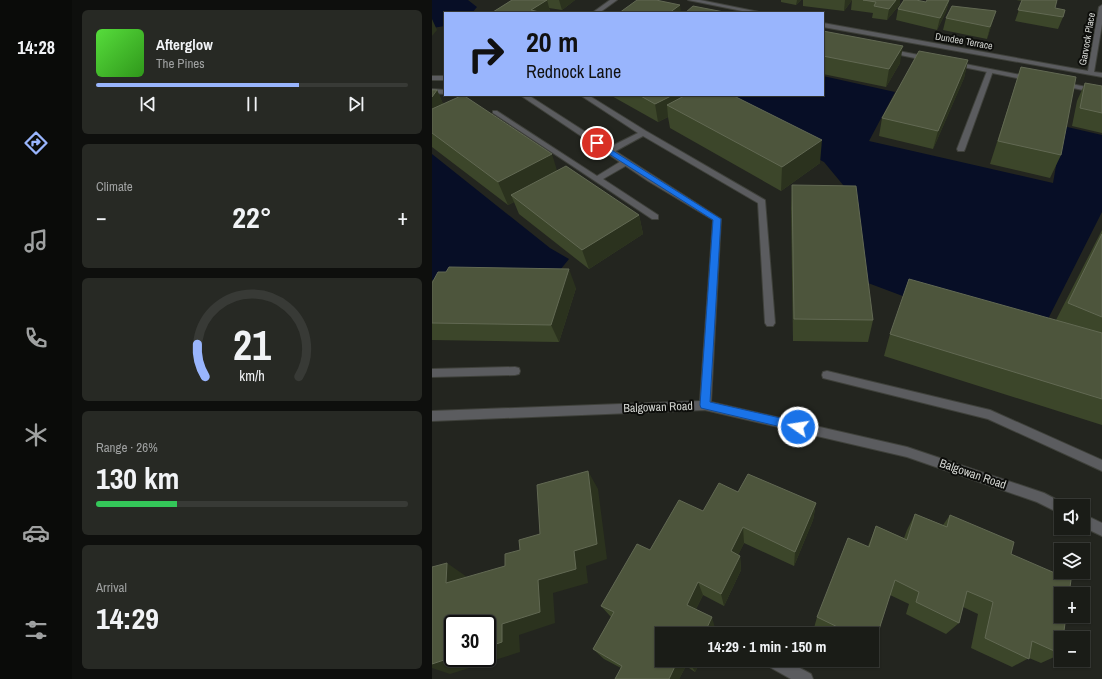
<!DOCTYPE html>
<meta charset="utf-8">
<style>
:root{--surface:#1a1c17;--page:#272924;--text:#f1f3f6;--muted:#9fa1a1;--line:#383a36;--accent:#99b5fd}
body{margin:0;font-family:"Archivo Narrow",sans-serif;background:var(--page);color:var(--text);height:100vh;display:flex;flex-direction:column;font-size:15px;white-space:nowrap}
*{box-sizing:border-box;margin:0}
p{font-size:13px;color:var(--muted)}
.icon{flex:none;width:22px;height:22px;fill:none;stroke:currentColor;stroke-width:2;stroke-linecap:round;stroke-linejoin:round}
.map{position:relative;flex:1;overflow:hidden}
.details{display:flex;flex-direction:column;gap:10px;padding:10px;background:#0e0f0d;width:360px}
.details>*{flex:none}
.guide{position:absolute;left:12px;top:12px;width:380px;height:84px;border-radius:0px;box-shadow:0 1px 3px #0004,0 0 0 1px var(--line);background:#99b5fd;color:#111;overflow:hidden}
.buttons{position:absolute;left:622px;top:499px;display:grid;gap:8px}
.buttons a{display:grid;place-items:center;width:36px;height:36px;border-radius:0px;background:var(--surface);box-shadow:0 1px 3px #0004,0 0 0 1px var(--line);font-size:20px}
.speed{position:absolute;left:12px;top:615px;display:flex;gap:8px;font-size:20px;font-weight:700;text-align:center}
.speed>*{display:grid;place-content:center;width:52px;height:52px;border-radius:50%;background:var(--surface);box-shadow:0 1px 3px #0004,0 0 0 1px var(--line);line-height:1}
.speed .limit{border:2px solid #111;border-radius:6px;background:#fff;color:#111}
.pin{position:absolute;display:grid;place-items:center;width:34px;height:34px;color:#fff;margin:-17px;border:2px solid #fff;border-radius:50%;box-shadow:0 1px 4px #0007}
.me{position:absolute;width:44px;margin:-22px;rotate:283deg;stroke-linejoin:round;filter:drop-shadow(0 0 3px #0008)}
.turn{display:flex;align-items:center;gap:14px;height:84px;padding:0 16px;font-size:18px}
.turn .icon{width:52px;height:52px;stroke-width:2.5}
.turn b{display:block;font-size:28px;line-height:34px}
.big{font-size:30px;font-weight:700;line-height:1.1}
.details .card{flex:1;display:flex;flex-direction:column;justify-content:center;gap:6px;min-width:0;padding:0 14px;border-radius:6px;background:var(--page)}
.details .dial{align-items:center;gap:0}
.dial svg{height:104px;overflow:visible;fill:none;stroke:var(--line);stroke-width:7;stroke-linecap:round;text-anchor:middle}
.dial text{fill:var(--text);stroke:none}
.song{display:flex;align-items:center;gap:12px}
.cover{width:48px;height:48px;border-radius:6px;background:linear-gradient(135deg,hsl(110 70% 55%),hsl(110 70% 35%))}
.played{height:4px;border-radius:2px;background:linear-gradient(90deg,var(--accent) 65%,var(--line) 65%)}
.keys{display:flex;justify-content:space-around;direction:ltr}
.heat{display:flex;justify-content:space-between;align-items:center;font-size:22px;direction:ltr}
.charge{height:6px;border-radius:3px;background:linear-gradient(90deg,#34c759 26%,var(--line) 0)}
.trip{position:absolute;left:223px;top:627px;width:224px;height:40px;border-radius:0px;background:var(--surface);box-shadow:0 1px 3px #0004,0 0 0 1px var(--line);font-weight:700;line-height:40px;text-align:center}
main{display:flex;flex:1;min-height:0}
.tabs{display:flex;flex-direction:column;width:72px;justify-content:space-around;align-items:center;background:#0a0b09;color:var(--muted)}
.tabs .icon{width:28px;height:28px}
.tabs .on{color:var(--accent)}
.tabs b{font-size:18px;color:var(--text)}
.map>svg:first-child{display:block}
.water{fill:#070e26}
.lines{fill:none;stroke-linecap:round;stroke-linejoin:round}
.service-casing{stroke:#3f413b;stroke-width:2}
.minor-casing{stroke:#3f413b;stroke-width:2}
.service{fill:#5b5c5f;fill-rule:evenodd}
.minor{fill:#5b5c5f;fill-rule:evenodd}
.wall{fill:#3c462a}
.shaded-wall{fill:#2b321e}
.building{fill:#4d553c;stroke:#626953}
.route{fill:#1a73e8;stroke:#114b97}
.labels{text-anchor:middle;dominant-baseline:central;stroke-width:4;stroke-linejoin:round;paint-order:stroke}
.far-street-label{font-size:10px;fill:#d3d5d1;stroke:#0d0e0b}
.street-label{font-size:12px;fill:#d3d5d1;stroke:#0d0e0b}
</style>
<main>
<nav class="tabs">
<b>14:28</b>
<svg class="icon on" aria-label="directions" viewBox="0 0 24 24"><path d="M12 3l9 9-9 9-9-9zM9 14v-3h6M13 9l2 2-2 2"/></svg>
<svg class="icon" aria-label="music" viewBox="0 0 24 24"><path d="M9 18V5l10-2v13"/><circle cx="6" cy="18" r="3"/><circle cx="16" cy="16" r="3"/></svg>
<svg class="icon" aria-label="phone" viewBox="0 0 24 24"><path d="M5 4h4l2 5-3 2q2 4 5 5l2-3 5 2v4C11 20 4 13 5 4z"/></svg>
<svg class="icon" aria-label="climate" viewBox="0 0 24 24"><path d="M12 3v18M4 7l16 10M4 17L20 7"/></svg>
<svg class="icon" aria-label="car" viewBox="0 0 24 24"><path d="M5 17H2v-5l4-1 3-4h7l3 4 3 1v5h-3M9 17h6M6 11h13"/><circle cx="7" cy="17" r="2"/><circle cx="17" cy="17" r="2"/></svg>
<svg class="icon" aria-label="filters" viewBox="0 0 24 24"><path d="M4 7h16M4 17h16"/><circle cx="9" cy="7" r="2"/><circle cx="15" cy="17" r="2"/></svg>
</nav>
<section class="details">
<div class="card">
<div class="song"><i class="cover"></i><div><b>Afterglow</b><p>The Pines</p></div></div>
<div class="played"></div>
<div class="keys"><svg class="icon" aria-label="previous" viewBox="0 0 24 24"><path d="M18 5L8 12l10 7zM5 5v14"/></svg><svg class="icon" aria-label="pause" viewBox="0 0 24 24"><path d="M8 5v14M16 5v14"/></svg><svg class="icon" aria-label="next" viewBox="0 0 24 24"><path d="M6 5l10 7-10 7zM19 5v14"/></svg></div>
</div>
<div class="card"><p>Climate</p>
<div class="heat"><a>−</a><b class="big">22°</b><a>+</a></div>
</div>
<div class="card dial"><svg viewBox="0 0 100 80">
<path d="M14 69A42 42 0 1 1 86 69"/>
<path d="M14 69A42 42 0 0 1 8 44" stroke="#99b5fd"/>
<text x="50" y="56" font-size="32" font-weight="700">21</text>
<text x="50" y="72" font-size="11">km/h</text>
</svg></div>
<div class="card"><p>Range · 26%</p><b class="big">130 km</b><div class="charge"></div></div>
<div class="card"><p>Arrival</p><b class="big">14:29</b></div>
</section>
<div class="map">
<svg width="670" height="679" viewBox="0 0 670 679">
<rect width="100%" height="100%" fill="#23251f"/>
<g class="water">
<path d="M0,0h36l9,7 -5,6h-27v13l-13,2z"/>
<path d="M391,76l72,16 -26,49 184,42 10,-57 39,9v77l-58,115 -120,-23 -56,-21 -10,-80 -34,-41 -133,-67h132z"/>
<path d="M0,154l118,94 19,11 -17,21h-120z"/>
</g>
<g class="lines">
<g class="service-casing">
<g id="service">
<path d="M456,49l41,8 3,2 -3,2 -43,-9v-2z"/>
<path d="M523,62l76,15 3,2 -3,2 -78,-16v-2z"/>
<path d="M629,82l41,8v4l-43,-9 -1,-1z"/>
<path d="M0,89l13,1v4l-13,-1z"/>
<path d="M148,95h8l58,36 119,69 10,123 -2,3h-6l-2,-3 -7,-120 -115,-67 -31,17h-6v-4l32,-16z"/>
<path d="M61,111h4l100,65 26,-16h6v4l-26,15 55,36v4h-6l-159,-106z"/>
<path d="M83,367l4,1 1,3 -1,3 -4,1 -83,2v-8z"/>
<path d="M395,371l163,39 112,50v11l-114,-52 -161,-40 -4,-1 -1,-3 1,-3z"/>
</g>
</g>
<g class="minor-casing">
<g id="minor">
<path d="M178,0h7l-18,13h-7z"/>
<path d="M256,0h12l64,13h-12z"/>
<path d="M670,5v19l-8,48 8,1v4l-279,-50v-4l265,48 11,-64z"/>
<path d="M558,69l3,2 -28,78 -1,2h-6l-1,-2 30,-78z"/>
<rect x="0" y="76" width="13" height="4"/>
<path d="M88,95h8l193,124 -10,183 196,45 137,46 21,11 1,2h-5v8l-24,-12 -130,-45 -202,-47 -273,11v-10l268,-10 13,-181 -65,-39z"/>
<path d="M651,514l19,9v13l-19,-9z"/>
<path d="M332,660h21l26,14 2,5h-22l-25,-14z"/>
</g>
</g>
<use href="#service" class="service"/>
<use href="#minor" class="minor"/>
</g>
<g class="wall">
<path d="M80,0h63l-13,10 -13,-2 1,3 -2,2h-54l-1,-1z"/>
<path d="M349,0h20l-5,5 -15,-3z"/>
<path d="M371,0h49l-8,11 -41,-5z"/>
<path d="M420,0h48v4l-13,16 -15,-2 1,-5 -22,-3z"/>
<path d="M517,0l-3,12 -9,18 -41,-10 2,-11 28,-7z"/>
<path d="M584,0h41l-2,8 8,9 -5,12 -43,-8 7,-20z"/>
<path d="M564,11l-9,28 -44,-9 3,-12z"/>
<path d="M391,31l77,32 -14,24 -63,-13z"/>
<path d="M536,60l-4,18 -31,71 -54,-13 3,-18z"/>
<path d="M589,67l40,88 -11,23 -60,-14 24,-75z"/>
<path d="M653,83l17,3v47l-30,-7 5,-25z"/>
<path d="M0,90h5l6,14 114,67 82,44 4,19 -54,35 -70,-55 -5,-12 -6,3 -76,-58z"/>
<path d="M178,95h122l88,68 -39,28 -111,-63 -2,-11 -10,5z"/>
<path d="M360,185l81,135 -5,22 -75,-1 -2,-133z"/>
<path d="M670,230v195l-218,-69 6,-22 166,-14z"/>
<path d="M0,283l144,5 -17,54 -127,-2z"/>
<path d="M384,503l-3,17 -19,46 -50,-23 -6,12 2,1 1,14 -17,36 -21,-11 -7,14 19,19 -2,6h-51v26h39l-6,12 -9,-6 -7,13h-64l6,-11 -17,-9 -11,-10 18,-32 -10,-11 49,-56 53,-39z"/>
<path d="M483,514l28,11 7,-10 61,39 50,100 -20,9 -12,-5 -17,9 -41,-19 7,-34 -15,-7 -4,16 -13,11 -40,-20 3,-10 -19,-9 -16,50 -2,3v-14h-46l-12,-6 3,-11 51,-71 8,-20 28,12 3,-8z"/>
</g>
<g class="shaded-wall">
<path d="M115,0l3,11 -2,2h-16l-1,-3z"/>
<path d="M127,0h16l-13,10z"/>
<path d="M365,0h4l-5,5z"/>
<path d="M413,0h7l-8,11z"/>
<path d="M464,0h4v4l-13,16 2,-11z"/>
<path d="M517,0l-3,12 -9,18 3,-12z"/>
<path d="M248,5l1,8h-12z"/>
<path d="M564,11l-4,12 -5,16 3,-12z"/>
<path d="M0,19l5,11 -5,6z"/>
<path d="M471,46l-3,17 -14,24 3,-18z"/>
<path d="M536,60l-4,18 -31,71 5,-18z"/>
<path d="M5,90l8,18 -13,19v-30z"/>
<path d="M241,95h24l-30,10 1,12 -10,5 -3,-18z"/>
<path d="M390,140l-2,23 -39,28 1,-24z"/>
<path d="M120,154l7,23 -48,18 3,7 -6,3 -10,-23z"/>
<path d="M207,215l4,19 -54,35 -7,-19z"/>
<path d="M137,269l7,19 -17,54 -8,-17z"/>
<path d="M156,471l10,18 9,70 -21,7 2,17 -35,10 2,30 -36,12 1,17 -70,22 -18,-6v-4l21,-7v1h34v-11l15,-23 36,-44 36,-29z"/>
<path d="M384,503l-3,17 -19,46 1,-14z"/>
<path d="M311,527l1,16 -11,23 -2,-15z"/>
<path d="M308,556l1,14 -17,36 -3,-12z"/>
<path d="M15,563l20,14 -21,6z"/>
<path d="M266,582l5,13 -11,22 -5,-12z"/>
<path d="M280,617l3,11 -2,6h-9z"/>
<path d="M246,660h4l4,6 -7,13h-10z"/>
<path d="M259,660h10l-6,12 -5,-9z"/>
</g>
<g class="building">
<path d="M80,0h35l-16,10 8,2 -2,1h-37l-7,-1z"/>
<path d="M205,0h19l24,5 -11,8h-50z"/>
<path d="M431,0h33l-7,9 -15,-3 2,-4z"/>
<path d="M472,0h12l10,2 1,-2h22l-9,18 -42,-9z"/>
<path d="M590,0h35l-2,8 10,2 -2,7 -45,-7z"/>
<path d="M261,6l36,7h-44z"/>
<path d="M520,6l44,5 -6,16 -44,-9z"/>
<path d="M391,31l80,15 -14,23 -66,-13z"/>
<path d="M487,51l49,9 -30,71 -56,-13z"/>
<path d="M589,67l55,10 -15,78 -63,-14z"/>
<path d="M653,83l17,3v27l-22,-5z"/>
<path d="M0,90h5l-5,7z"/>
<path d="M31,95l89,59 -54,28 -66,-49v-24z"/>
<path d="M207,95h34l-18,9z"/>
<path d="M254,95h46l90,45 -40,27 -115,-62z"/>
<path d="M134,166l73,49 -57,35 -71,-55z"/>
<path d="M360,185l64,1 17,134 -79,-1z"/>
<path d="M670,234v83l-34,-14z"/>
<path d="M17,267l120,2 -18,56 -119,-2v-40l6,-11h8z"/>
<path d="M477,279l193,54v66l-212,-65z"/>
<path d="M156,471l9,73 -23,7 2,18 -38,11 2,32 -38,12v18l-15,5v-23h-34v33l-21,7v-97l15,-4 -1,20 59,-17v-12l15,-4 -1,-10 21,-6 -3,-49z"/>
<path d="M316,474l68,29 -21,49 -52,-25 -12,24 9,5 -19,38 -23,-12 -11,23 25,12 -8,17h-42v26h16l-9,19h-54l7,-13 -29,-17 21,-37 -13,-6 36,-62 13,6 29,-50 24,11 16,-28 19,9z"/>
<path d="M483,514l32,13 3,-12 64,27 -3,12 60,26 -2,14h-8v22h5l-3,22h-2v16l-29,-13 -3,18 -44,-21 8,-36 -26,-11 -8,32 -43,-21 3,-10 -24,-12 -21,65 -2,-1v-10h-20l-35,-17 31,-79 21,9 7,-21 31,14z"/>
<path d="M253,660h6l-1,3z"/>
</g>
<path class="route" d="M163,142h4l122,77 -11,183 88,20 4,2 1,3 -1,3 -4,1 -97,-23 -1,-3 13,-185 -118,-75z"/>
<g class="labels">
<g class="far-street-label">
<text transform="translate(655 39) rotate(-80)">Garvock Place</text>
<text transform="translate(532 41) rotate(10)">Dundee Terrace</text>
</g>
<g class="street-label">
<text transform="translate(226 407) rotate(-2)">Balgowan Road</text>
<text transform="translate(541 474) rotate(19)">Balgowan Road</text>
</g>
</g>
</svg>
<div class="buttons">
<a><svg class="icon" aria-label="sound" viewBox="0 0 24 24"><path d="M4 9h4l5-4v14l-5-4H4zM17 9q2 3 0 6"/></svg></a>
<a><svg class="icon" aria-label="layers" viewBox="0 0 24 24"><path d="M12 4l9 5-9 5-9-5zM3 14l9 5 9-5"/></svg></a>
<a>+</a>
<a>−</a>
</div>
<div class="speed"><div class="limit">30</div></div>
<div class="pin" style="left:165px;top:143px;background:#d93025"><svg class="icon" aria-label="arrive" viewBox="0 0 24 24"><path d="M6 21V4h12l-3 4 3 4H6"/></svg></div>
<svg class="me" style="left:366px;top:427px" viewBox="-20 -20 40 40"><circle r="17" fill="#1a73e8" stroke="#fff" stroke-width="3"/><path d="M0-11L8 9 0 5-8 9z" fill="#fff"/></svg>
<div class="trip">14:29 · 1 min · 150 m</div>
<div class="guide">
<div class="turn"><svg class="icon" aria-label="right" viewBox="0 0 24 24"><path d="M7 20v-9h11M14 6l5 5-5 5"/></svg><div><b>20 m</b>Rednock Lane</div></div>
</div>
</div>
</main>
